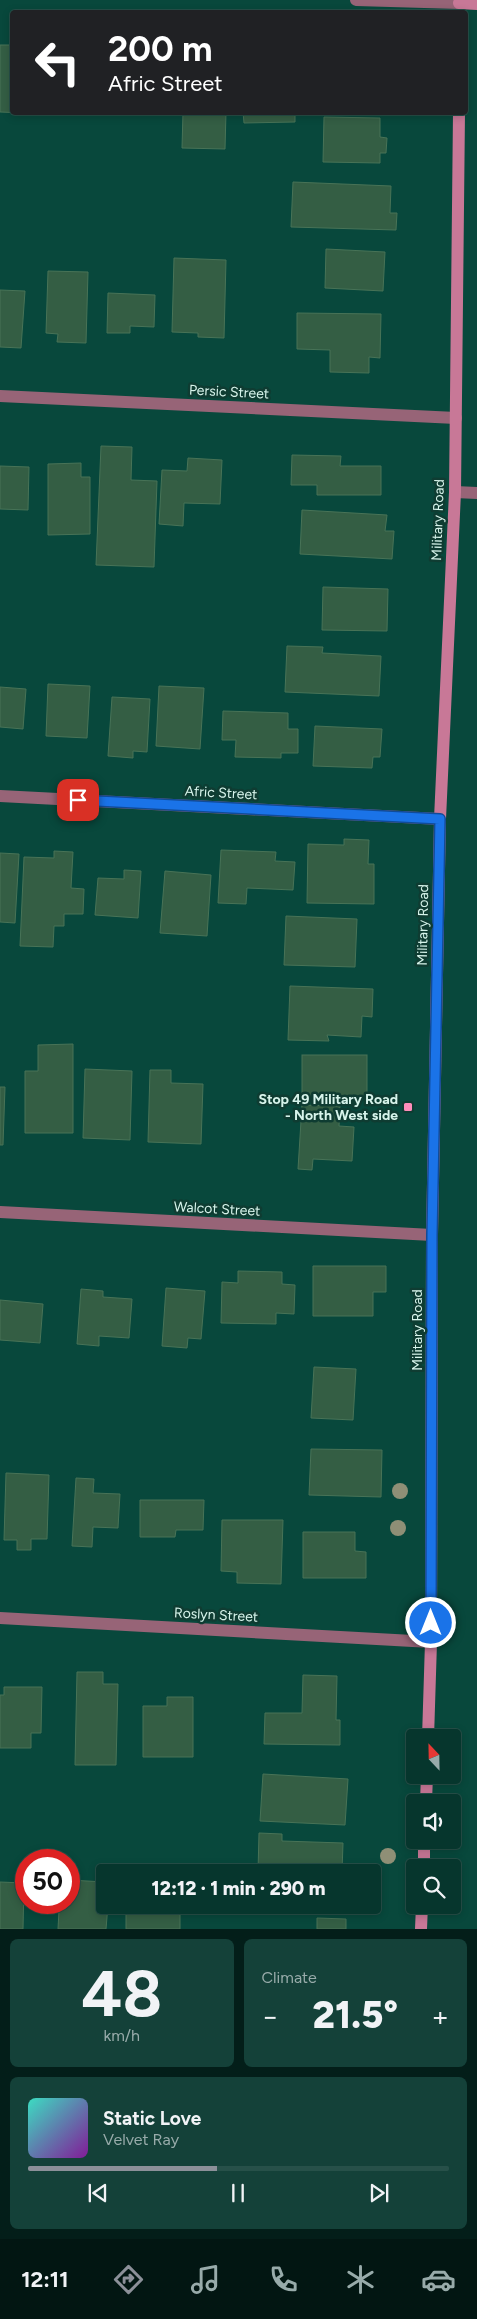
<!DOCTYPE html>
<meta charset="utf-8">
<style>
:root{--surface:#06362d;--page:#144139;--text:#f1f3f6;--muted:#98abaa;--line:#275049;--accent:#8c9099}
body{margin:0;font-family:Figtree,sans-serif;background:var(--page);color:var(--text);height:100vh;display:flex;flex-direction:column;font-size:19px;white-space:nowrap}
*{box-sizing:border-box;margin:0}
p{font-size:16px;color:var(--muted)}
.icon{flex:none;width:28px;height:28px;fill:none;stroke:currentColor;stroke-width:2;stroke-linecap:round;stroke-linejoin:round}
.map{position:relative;height:1929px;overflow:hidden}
.details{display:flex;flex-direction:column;gap:10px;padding:10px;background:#031e19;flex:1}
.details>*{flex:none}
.banner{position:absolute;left:10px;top:10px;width:458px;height:105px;border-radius:5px;box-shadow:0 2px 8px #0003,0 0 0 1px var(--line);background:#202124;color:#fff;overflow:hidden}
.needle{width:32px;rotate:338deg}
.buttons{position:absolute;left:406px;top:1729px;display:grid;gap:10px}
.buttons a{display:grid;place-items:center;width:55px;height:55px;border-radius:5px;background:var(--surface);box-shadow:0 2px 8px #0003,0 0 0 1px var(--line);font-size:25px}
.speed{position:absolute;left:15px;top:1849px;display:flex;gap:10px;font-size:25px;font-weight:700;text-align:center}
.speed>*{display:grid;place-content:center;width:65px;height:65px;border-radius:50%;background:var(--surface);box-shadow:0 2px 8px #0003,0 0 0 1px var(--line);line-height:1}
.speed .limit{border:8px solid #d22;background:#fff;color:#111}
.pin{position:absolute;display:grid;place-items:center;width:42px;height:42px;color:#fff;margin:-21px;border-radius:10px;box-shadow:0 2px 8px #0006}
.me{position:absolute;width:55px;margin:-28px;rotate:0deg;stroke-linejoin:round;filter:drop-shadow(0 0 4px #0008)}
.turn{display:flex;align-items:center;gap:18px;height:105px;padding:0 15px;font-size:22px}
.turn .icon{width:65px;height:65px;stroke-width:2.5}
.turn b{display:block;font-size:35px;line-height:42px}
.big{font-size:38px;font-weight:800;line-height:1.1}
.details .tile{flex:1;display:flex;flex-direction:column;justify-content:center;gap:8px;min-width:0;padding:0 18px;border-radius:8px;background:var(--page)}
.details .dial{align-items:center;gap:0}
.dial b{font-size:65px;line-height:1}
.song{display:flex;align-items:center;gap:15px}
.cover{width:60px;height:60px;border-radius:8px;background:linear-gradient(135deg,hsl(170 70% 55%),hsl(290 70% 35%))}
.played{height:5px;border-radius:2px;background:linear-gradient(90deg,var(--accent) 45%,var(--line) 45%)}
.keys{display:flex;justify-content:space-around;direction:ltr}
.heat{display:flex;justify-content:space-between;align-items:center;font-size:28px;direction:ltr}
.details .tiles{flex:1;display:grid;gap:10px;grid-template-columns:1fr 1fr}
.tile:last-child{grid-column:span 2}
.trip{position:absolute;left:96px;top:1864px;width:285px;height:50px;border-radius:5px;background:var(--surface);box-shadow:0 2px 8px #0003,0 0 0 1px var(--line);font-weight:800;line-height:50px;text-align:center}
.menu{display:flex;height:80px;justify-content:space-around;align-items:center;background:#021612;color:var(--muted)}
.menu .icon{width:35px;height:35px}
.menu .on{color:var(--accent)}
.menu b{font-size:22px;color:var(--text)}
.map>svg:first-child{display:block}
.building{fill:#345e44;stroke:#487357}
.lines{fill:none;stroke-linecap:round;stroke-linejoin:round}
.street{stroke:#976477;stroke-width:12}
.secondary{stroke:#c87897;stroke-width:12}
.tree{fill:#8f8f76}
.route-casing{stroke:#114b97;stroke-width:12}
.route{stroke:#1a73e8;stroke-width:9}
.poi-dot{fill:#fe8ebb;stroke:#0f3c32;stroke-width:2}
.labels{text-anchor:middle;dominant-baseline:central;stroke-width:5;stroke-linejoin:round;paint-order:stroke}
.street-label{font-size:14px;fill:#d7f4eb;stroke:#0f3c32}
.poi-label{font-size:14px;font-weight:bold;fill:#d7f4eb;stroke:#0f3c32;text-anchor:end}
</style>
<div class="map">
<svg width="477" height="1929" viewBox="0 0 477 1929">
<rect width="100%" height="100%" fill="#08483c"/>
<g class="building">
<path d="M0,45h12v67l12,1 -24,-1z"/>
<path d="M183,112h43l-1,37 -43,-1z"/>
<path d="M243,112h52v10l-51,1z"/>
<path d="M324,117l56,1v19l7,1 -1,15h-6v10l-57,-1z"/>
<path d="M293,182l98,4 -1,27h7l-1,17 -105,-3z"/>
<path d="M326,249l59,3 -2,39 -58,-3z"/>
<path d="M174,258l52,2 -2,78 -26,-1v-4l-26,-1z"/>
<path d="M48,271l40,1 -2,71 -29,-1 1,-8 -12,-1z"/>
<path d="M0,290l25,1 -4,57 -21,-1z"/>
<path d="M108,293l47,2 -1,32 -24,-1v7h-23z"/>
<path d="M297,313l84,1 -1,44 -11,-1v16l-39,-1v-22l-33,-1z"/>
<path d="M101,446l31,1 -1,33 26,1 -3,86 -58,-2z"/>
<path d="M292,455l49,1 -1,10h41v29h-64v-10h-26z"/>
<path d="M188,458l34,2 -2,44 -36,-1 -1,23 -24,-2 3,-54 25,1z"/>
<path d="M81,463v14h9v57l-42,1v-71z"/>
<path d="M0,466l29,1 -1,43 -28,-1z"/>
<path d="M302,510l85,5 -2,16h9l-2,28 -92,-5z"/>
<path d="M323,587l65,2 -1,42 -65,-1z"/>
<path d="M287,646l36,1 -1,6 59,3 -2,40 -94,-4z"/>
<path d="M48,684l42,2 -3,52 -41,-2z"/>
<path d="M159,686l45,2 -4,61 -44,-3z"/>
<path d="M0,687l26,2 -3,40 -23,-2z"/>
<path d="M112,697l38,2 -3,53 -14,-1v7l-25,-2z"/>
<path d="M223,711l65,2v16h10v24h-17v5l-46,-1 1,-17h-14z"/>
<path d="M315,726l67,3 -2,28h-7l-1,11 -59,-2z"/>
<path d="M344,839l25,1 -1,24h6v40l-67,-1 1,-59 36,1z"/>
<path d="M221,850l55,2 -1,9 20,1 -2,28 -46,-2 -1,16 -28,-1z"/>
<path d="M54,851l19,1 -2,36 13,1 -1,25h-19v12h-10l-1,21 -33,-1 4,-89 30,1z"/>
<path d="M0,853l19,1 -4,69 -15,-1z"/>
<path d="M124,870l17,1 -3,47 -43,-3 3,-37 26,1z"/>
<path d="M165,871l46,4 -4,61 -47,-3z"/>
<path d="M286,916l71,3 -2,48 -71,-2z"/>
<path d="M290,986l83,3 -1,28 -10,-1 -1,21 -34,-2 2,6 -41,-1z"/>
<path d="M73,1044v89h-48v-62h13v-26z"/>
<rect x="302" y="1055" width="65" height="41"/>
<path d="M85,1069l47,2 -2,69 -47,-2z"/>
<path d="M150,1070h21v13l32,1 -2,60 -53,-2z"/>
<path d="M0,1087h5l-2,58h-3z"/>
<path d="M302,1105l38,1 -1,20 15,1 -2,34 -39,-2 -1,11 -14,-1z"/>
<path d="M313,1266h73v26h-13v24h-60z"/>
<path d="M238,1271l44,1v12l13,1 -1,29 -18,-1v11l-55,-1 1,-41 16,1z"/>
<path d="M166,1288l39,3 -4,48 -13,-1 -1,10 -25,-2z"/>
<path d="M81,1289l22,2v6l29,2 -3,39 -30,-2v10l-22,-2z"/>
<path d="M0,1300l43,4 -3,39 -40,-3z"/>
<path d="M314,1367l42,2 -3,51 -42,-2z"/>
<path d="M311,1449l71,1 -1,47 -72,-2z"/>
<path d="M6,1473l43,2 -2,64h-16v11h-14v-10h-13z"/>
<path d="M76,1478l18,1 -1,14 27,1 -2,34 -25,-1 -1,20 -20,-1z"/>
<path d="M140,1500h64l-1,30h-27l-1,7h-35z"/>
<path d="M222,1520h61l-2,64 -44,-1v-11l-16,-1z"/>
<path d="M303,1532h52v19l11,1v26h-63z"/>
<path d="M77,1672h26v12h15l-2,81h-41z"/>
<path d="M303,1675l34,1 -1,44h4v25l-76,-1 1,-31h37z"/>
<path d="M4,1687h38l-1,46h-10v15h-31v-53h4z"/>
<path d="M167,1697h26v60h-50v-51h24z"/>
<path d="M263,1774l85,5 -3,46 -85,-4z"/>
<path d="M259,1833l23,1v7l61,2 -1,29h-84z"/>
<path d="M69,1880l36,2v23h3l-2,24h-48l1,-19h-8v-8h18z"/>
<path d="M0,1882l24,1 -1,46h-23z"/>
<rect x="126" y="1910" width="54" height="19"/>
<path d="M317,1918l29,1v10h-29z"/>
</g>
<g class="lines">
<g class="street">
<path d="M356,0l103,3"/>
<path d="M0,396l456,22"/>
<path d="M455,492l22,1"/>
<path d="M0,796l440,23"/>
<path d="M0,1212l432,23"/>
<path d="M0,1618l431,24"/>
</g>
<g class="secondary">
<path d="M459,3l18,1"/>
<path d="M428,1738l3,-96 1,-407 8,-416 15,-327 4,-380"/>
<path d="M426,1802l1,-27"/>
<path d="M424,1868v-28"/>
<path d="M421,1929l1,-24"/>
</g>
</g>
<g class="tree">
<circle cx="400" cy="1491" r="8"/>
<circle cx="398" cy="1528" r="8"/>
<circle cx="388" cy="1856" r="8"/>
</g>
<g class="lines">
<g class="route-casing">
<path id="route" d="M78,800l362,19 -8,416 -1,388"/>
</g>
<use href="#route" class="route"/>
</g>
<rect class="poi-dot" x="403" y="1102" width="10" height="10" rx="2.5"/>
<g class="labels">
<g class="street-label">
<text transform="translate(229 392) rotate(3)">Persic Street</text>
<text transform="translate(438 520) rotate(-88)">Military Road</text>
<text transform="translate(221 793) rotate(3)">Afric Street</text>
<text transform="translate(423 925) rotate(-89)">Military Road</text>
<text transform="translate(217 1209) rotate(3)">Walcot Street</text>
<text transform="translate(417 1330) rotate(-90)">Military Road</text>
<text transform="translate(216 1615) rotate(3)">Roslyn Street</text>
</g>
<g class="poi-label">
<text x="398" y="1099">Stop 49 Military Road<tspan x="398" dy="16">- North West side</tspan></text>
</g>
</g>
</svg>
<div class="buttons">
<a><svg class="needle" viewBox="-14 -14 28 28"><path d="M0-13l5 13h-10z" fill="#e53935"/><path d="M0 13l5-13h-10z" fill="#98abaa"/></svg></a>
<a><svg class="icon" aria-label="sound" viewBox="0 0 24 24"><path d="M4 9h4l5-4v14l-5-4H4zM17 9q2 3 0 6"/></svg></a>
<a><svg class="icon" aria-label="search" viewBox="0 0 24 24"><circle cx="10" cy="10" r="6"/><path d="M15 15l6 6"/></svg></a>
</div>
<div class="speed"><div class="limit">50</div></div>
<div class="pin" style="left:78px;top:800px;background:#d93025"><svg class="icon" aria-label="arrive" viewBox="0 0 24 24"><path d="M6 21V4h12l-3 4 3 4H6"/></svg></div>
<svg class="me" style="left:431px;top:1623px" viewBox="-20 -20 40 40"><circle r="17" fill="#1a73e8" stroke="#fff" stroke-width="3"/><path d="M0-11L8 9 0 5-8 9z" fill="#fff"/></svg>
<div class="trip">12:12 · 1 min · 290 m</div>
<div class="banner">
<div class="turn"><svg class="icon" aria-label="left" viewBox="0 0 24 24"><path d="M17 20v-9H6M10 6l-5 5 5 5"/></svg><div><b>200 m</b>Afric Street</div></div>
</div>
</div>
<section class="details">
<div class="tiles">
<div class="tile dial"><b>48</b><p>km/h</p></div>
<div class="tile"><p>Climate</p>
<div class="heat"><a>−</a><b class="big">21.5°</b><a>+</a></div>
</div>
<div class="tile">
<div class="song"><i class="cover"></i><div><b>Static Love</b><p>Velvet Ray</p></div></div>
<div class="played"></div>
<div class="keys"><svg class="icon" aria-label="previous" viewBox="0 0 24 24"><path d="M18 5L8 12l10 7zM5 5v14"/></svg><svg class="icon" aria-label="pause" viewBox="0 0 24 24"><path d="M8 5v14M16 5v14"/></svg><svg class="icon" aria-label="next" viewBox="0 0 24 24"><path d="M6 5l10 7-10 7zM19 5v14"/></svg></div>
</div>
</div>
</section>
<nav class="menu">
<b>12:11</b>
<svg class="icon on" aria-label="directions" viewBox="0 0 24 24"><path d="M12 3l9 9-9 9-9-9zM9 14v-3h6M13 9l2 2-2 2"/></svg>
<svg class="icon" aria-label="music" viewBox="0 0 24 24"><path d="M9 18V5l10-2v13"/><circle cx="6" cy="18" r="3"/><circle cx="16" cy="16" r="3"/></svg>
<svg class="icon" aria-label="phone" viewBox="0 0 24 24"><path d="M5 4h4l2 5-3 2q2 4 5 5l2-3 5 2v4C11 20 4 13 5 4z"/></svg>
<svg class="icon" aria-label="climate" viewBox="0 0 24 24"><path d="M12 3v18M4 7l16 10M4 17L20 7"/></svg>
<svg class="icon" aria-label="car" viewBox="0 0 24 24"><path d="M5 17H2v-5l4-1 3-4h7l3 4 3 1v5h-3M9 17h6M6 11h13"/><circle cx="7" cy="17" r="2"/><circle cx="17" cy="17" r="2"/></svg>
</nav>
